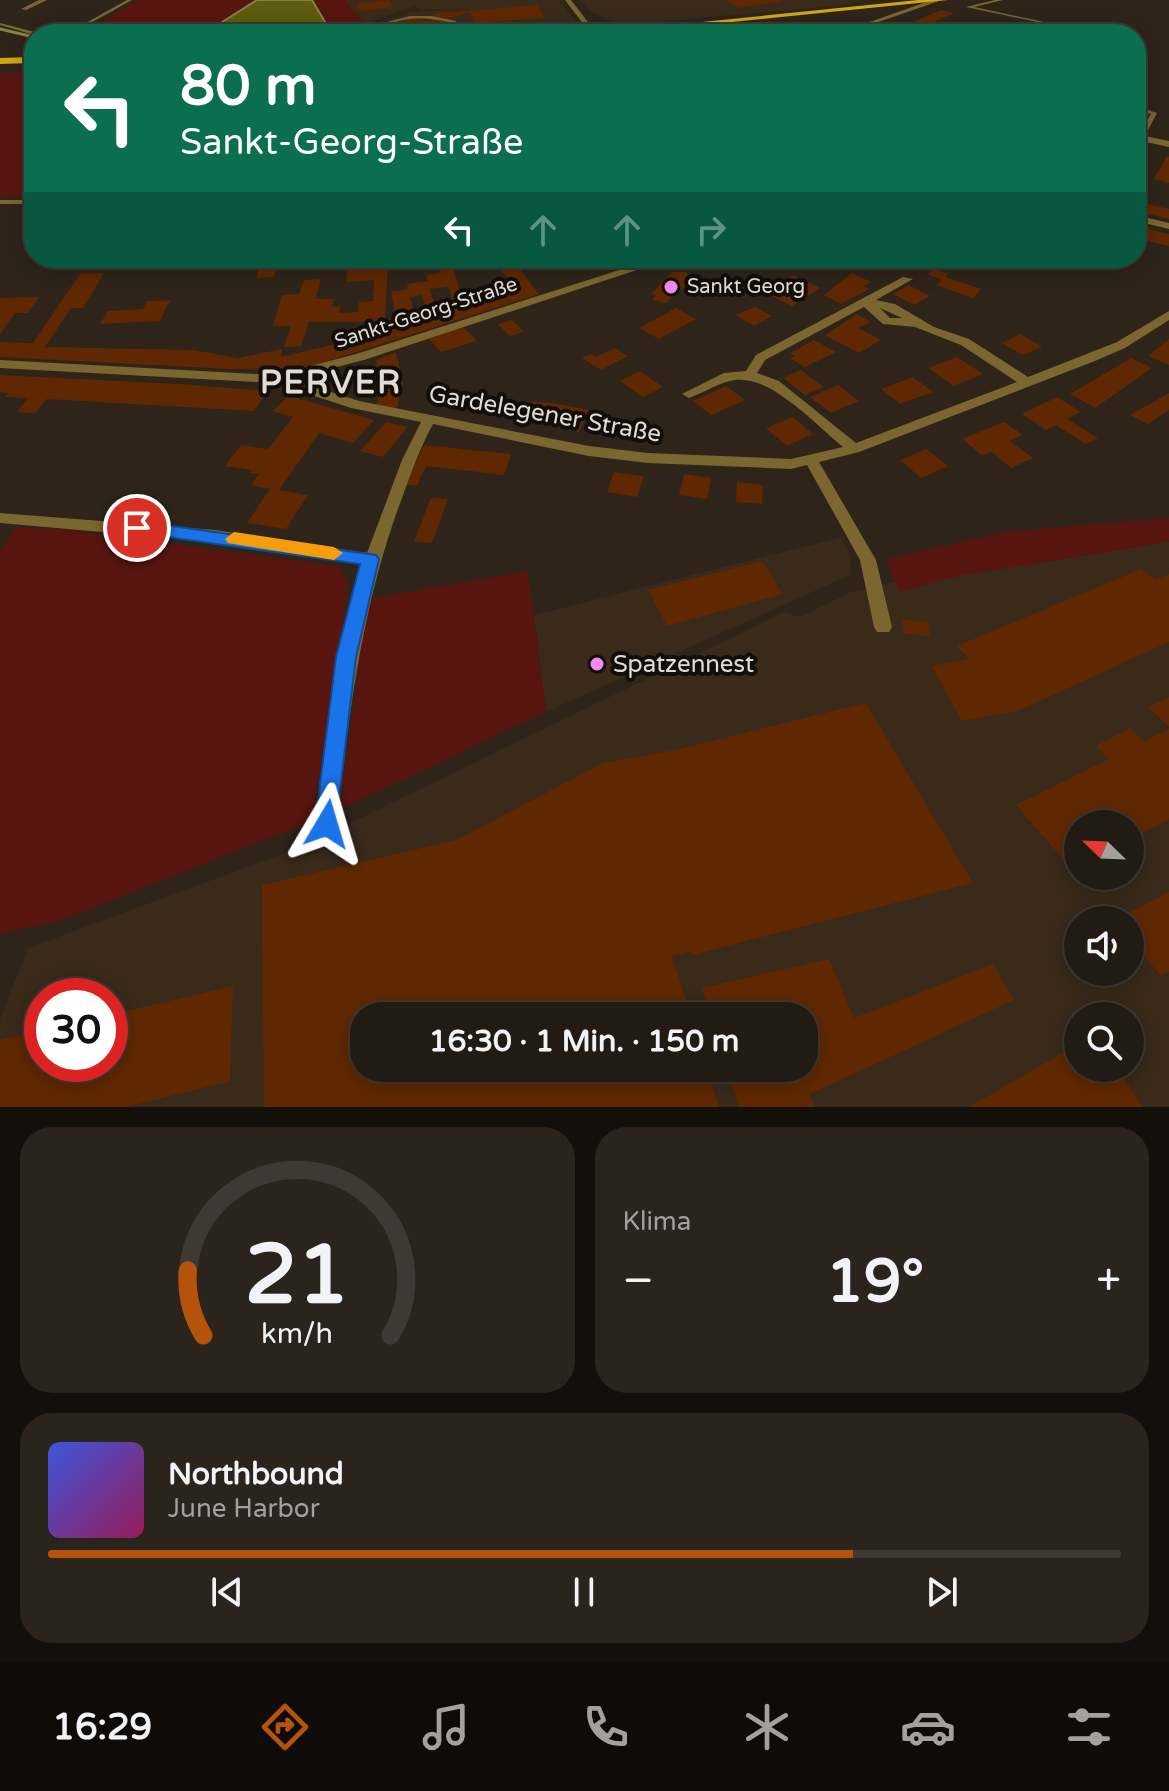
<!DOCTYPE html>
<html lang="de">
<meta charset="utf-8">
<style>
:root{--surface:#221b14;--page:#2a241d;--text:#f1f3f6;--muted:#a2a1a0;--line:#3f3934;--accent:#b45309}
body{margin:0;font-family:"Varela Round",sans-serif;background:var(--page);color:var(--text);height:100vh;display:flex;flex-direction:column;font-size:30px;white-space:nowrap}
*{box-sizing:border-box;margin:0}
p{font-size:26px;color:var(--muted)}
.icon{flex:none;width:44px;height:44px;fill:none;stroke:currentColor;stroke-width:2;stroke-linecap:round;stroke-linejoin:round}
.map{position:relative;height:1107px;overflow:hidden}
.panel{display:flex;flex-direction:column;gap:20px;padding:20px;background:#130f0b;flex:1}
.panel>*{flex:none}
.banner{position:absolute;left:24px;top:24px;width:1122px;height:244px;border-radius:32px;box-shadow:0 4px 20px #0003,0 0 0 2px var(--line);background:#0b6e4f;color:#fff;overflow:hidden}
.needle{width:52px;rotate:293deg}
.buttons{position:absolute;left:1064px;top:810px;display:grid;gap:16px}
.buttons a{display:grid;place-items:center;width:80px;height:80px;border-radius:50%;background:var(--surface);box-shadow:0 4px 20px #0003,0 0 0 2px var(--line);font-size:40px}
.speed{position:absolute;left:24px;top:978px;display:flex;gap:16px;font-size:40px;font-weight:700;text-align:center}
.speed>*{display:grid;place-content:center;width:104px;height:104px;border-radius:50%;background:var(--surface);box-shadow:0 4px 20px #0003,0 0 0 2px var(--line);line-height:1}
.speed .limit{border:12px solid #d22;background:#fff;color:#111}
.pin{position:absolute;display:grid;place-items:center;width:68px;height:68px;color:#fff;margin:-34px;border:4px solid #fff;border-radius:50%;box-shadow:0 2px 8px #0007}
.me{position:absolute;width:88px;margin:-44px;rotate:7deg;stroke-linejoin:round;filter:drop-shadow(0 0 6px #0008)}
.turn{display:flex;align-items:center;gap:28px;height:168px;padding:0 24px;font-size:36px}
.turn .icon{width:104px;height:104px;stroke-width:2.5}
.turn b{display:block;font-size:56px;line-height:68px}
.lanes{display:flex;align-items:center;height:76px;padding:0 24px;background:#0003;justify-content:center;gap:40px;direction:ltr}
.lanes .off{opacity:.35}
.big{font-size:60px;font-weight:700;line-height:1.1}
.panel .widget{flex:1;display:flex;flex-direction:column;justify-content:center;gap:12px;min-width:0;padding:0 28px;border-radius:32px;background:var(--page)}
.panel .dial{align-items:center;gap:0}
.dial svg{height:208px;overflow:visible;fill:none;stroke:var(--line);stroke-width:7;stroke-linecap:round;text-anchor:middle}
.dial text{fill:var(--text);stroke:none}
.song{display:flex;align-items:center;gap:24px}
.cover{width:96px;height:96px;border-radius:12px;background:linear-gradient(135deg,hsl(230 70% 55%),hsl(330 70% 35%))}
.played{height:8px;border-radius:4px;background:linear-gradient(90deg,var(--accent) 75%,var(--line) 75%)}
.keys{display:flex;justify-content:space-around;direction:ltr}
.heat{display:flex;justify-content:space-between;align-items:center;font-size:44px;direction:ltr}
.panel .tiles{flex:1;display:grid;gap:20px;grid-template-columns:1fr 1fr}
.widget:last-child{grid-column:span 2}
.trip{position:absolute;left:350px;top:1002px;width:468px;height:80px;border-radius:32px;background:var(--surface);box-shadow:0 4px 20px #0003,0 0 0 2px var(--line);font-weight:700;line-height:80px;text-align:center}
.menu{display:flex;height:128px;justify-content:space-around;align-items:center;background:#0e0b08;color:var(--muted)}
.menu .icon{width:56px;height:56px}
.menu .active{color:var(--accent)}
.menu b{font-size:36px;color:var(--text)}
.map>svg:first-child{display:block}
.built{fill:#392a1a;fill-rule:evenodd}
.green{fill:#581510}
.water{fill:#5c5b0e;stroke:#84824a;stroke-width:2}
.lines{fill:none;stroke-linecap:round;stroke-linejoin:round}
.stream{stroke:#84824a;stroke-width:3}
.building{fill:#5f2802}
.service{fill:#7b662f;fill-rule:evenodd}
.minor{fill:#7b662f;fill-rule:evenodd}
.primary{fill:#d2a510;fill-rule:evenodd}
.route{fill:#1a73e8;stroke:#114b97;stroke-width:2}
.slow{fill:#f59e0b}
.poi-dot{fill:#f489f0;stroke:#130e0a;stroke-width:3}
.labels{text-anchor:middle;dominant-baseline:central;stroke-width:8;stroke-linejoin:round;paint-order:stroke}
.far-poi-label{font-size:20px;fill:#e3dcd5;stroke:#130e0a;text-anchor:start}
.far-street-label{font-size:20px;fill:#e3dcd5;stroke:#130e0a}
.street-label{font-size:24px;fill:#e3dcd5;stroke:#130e0a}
.poi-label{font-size:24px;fill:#e3dcd5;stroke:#130e0a;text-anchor:start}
.district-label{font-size:32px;font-weight:bold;letter-spacing:2px;fill:#e3dcd5;stroke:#130e0a}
</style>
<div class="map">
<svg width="1169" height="1107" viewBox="0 0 1169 1107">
<rect width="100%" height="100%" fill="#2e241a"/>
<g class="built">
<path d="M344,0h215l21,26 -8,5 -42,3h-190l71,-22 58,-4 -49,2 -4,-4 -51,18z"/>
<path d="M579,0h283l-16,5 -224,20 -28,-11z"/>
<path d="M842,537l9,21 -1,17 -304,137 -12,-97z"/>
<path d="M1169,542v565h-1169v-88l28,-71 273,-101 483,-235 16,5 51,-25 91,-21zM1078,824h52v52h-52zM1078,920h52v52h-52zM42,996h68v68h-68zM364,1016h440v52h-440zM1078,1016h52v52h-52z"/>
</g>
<g class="green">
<path d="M139,0h205l21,24 -30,10h-263l24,-9z"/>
<path d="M0,73h34v123l-34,1z"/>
<path d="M1169,518v24l-211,34 -59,16 -12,-33 118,-27z"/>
<path d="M16,528l44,1 279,37 10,18 -37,237 -253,100 -59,12v-382z"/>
<path d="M528,571l18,141 -207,98 29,-211z"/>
</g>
<path class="water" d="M257,0h55l13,22c-19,15 -95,15 -120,11z"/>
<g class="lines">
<g class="stream">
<path d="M0,29l34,8"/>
<path d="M183,34l22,-1"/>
</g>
</g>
<g class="building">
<path d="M389,0l5,7 -34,4 -4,-7z"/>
<path d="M726,0h55v2l-44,6z"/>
<path d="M537,5l8,13 -71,5 -4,-11 -4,1 -19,6v9l-15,5 -50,-1 10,-3 -5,-2 2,-2 21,-7 15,3 13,-4 -7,-2 7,-2z"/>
<path d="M941,10l13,3 -37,17 -15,-3z"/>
<path d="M815,24l29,10h-72l-10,-5z"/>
<path d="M1167,156l2,1v26l-15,-4z"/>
<path d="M1148,204l21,5v10l-25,-6z"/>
<path d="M1136,226l33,8v12l-33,-8z"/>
<path d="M375,258h13l-3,64h-76l-8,24 -17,1 7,-21h-18l9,-31 17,-1 5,-14 17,-1 -5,20h18l-2,8 9,-1 -2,7 19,-1 1,-10 14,-1 1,-21 -28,2 3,-19 25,-2z"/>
<path d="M436,258h14l13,43 52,-15 -14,-15 17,-4 21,27 -233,74 -75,1 -231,-12v-15l33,1 47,-69 24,-1 -21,35h-12l-26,39 148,3 45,8 44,-9 -1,8 50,-12 122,-43 -5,-15 -18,2 4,14 -10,1 -2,-9 -12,2 4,14 -19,2 -4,-22 17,-2 -1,-5 21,-3 -2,-6 14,-2z"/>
<path d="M572,258h36l3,3 -27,8z"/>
<path d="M277,265l-3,12 -18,1 4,-11z"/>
<path d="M935,269l14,5 -4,3 36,12 -8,9 -37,-13 6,-5 -14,-6z"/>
<path d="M672,272h14l6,8 -26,23 -13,-3 3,-5 -5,-1z"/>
<path d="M852,273l19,9 -7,4 6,3 -29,15 -17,-9z"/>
<path d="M793,275l27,13 -28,18 -20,-10 18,-9 -3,-2 6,-3 -7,-3z"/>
<path d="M909,285l21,11 -16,9 -21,-11z"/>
<path d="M39,297l-11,16h-13l-15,21v-36z"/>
<path d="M170,300l-10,21 -60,3 8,-13 35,-2 4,-8z"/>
<path d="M755,307l17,9 -18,10 -18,-11z"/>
<path d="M676,308l20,11 -37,20 -20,-11z"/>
<path d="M857,314l14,8 -12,6 22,12 -22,13 -34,-18z"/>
<path d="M512,320l12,12 -14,4 -12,-12z"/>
<path d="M463,327l14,14 -36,11 -13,-14z"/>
<path d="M1020,334l22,13 -19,8 -21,-12z"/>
<path d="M1169,339v26l-21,-9z"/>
<path d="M814,340l22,12 -31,15 -15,-9 5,-2 -5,-3z"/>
<path d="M615,348l13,8 -27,14 -19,-12 9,-4 5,3z"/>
<path d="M396,352l7,31 -6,25 -20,-1 2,-19 -3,-28z"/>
<path d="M957,357l26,17 -29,12 -26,-18z"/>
<path d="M1131,358l21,10 -57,40 -25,-14z"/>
<path d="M801,370l12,9 11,8 -19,8 -22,-17z"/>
<path d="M640,371l23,16 -20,10 -23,-16z"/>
<path d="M0,375l179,9 89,7 -14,20 -207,-12 -12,14 -18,-1 11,-14 -23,-1 4,-4 -9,-1z"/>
<path d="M913,377l20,15 -33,12 -19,-15z"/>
<path d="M838,385l21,16 -28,12 -21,-16z"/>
<path d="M726,386l19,14 -34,15 -18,-14z"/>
<path d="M1169,393v17l-21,14 -18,-9z"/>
<path d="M289,396l85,24 -21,23 -34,-10 -40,57 29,5 -22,34 -39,-6 23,-34 -19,-4 8,-11 -9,-1 2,-3 -27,-4 16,-21 27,4 25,-32 -21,-6z"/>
<path d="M1057,397l24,15 -14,7 31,19 -12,6 -30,-19 -10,5 -24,-16z"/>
<path d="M526,401l26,2 37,7 -10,22 -63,-15z"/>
<path d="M793,417l20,17 -26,12 -21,-18z"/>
<path d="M386,422l22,5 -25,30 -23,-6z"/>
<path d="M1004,422l19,13 -13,6 23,17 -22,10 -19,-16 -10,3 -20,-16z"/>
<path d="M424,445l87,9 -7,21 -78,-9 -9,20 -11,-1z"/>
<path d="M926,449l22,17 -27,12 -21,-18z"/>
<path d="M614,472l30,4 -7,21 -30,-5z"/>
<path d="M684,474l27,4 -4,21 -28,-4z"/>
<path d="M737,482l26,3 -1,19 -26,-2z"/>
<path d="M431,498l17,1 -16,44 -18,-2z"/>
<path d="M762,561l21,33 -116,32 -19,-36z"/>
<path d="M1141,569l14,11 14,-6v68l-151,69 -56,10 -31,-55 38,-7 -12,-13z"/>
<path d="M902,619l26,3 2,15 -26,-4z"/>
<path d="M1169,697v30l-21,-20z"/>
<path d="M866,703l107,180 -281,72 -1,-4 -19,5 19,60h-327v52h343l12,39h-455l-2,-222 194,-45 147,-77 72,-13z"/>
<path d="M1130,728l14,13 25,-12v90l-39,21v-16h-52v44l-5,3 -57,-66 93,-46 -13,-13z"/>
<path d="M1169,892v80l-8,4 -31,-37v-19h-15z"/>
<path d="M829,959l25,59 139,-54 21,36 -204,94 4,13h-75l-12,-39h77v-52h-93l-9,-28z"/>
<path d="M233,986l-3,95 -104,26h-126v-67l42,-10v34h68v-49z"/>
<path d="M1078,1044v24h39l26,39h-174z"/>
</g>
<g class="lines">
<g class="service">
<path d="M127,0h5l-61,34h-5z"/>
<path d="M995,0h8l-29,7 75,16 -2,1 -81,-17z"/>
<path d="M410,16h22l24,5 2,12 8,1h-37l25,-1 -2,-10c-21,-5 -43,-7 -63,1 -9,3 -15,9 -23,10l21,-12z"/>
<path d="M0,23l39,10v1l-5,1 -34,-10z"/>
<path d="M1136,106l21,7 -13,25 -3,2 -3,-2 13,-24 -15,-4z"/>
<rect x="0" y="200" width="34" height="4"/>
</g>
<g class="minor">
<path d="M39,0h8l-21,10 -5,-1z"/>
<path d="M565,0h6l26,34h-6z"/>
<path d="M932,0l7,1 -72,25 -6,-1z"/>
<path d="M1136,134l33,7v6l-33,-7z"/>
<path d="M1136,215l33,8v6l-33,-8z"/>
<path d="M657,258h16l-309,102 -74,19 69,22 230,45 59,7 143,6 52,-12c-27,-22 -72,-72 -108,-67 -16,2 -31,13 -46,18l-7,-4 42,-21 22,-2 10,-16 147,-78 10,2 -37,21 19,4 39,23 35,12 59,38 89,-35 52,-31v9l-44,28 -30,13 -236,91 -40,10 57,98 16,67 -3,5h-12l-3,-5 -14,-67 -53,-95 -16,4 -143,-6 -59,-7 -156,-32c-13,24 -22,49 -31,74 -40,106 -53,215 -65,326l-3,7 -7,3 -7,-3 -3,-7c10,-87 19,-177 46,-260l-148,-22 -215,-19v-10l215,17 152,23 35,-93 19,-38 -70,-14 -76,-25 -275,-15v-8l276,15 80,-21zM864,307l19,17 32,3 46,18 56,37 -161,61 -77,-62 -22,-8 8,-13zM880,308l22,10h-12z"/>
</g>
<g class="primary">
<path d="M918,0h30l-333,34h-32z"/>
<path d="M34,57v6l-34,1v-6z"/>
</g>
</g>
<path class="route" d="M137,521l239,34 3,4 -23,98 -21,175 -8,3 -8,-3 -4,-8 21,-167 24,-93 -229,-32v-9z"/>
<path class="slow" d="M234,532l100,15 9,6 -9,7 -106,-17 -3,-4z"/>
<g class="poi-dot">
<circle cx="671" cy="287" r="8"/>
<circle cx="597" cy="664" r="8"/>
</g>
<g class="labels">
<g class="far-poi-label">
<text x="687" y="287">Sankt Georg</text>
</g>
<g class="far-street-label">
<text transform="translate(426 313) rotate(-18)">Sankt-Georg-Straße</text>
</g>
<g class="street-label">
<text transform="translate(545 414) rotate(10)">Gardelegener Straße</text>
</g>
<g class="poi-label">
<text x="613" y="664">Spatzennest</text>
</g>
<g class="district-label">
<text x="331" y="383">PERVER</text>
</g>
</g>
</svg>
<div class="buttons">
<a><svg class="needle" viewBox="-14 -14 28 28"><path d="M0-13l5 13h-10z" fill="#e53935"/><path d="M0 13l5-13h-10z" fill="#a2a1a0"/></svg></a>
<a><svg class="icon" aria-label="sound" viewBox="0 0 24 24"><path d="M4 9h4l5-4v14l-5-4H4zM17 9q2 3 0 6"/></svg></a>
<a><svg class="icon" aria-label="search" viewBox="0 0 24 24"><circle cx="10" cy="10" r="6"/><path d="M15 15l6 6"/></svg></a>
</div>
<div class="speed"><div class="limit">30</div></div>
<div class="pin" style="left:137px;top:528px;background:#d93025"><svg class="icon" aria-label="arrive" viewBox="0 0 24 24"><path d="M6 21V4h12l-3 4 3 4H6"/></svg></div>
<svg class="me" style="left:327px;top:824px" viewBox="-20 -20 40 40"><path d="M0-17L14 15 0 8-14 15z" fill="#1a73e8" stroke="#fff" stroke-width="4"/></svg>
<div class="trip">16:30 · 1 Min. · 150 m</div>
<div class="banner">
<div class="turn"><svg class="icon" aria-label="left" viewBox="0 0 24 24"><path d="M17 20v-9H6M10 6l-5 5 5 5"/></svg><div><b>80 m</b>Sankt-Georg-Straße</div></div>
<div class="lanes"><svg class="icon" aria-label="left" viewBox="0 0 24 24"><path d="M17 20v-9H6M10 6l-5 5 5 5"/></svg><svg class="icon off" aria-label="ahead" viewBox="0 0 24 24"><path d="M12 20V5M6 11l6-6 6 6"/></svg><svg class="icon off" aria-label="ahead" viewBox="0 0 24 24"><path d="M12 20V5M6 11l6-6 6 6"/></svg><svg class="icon off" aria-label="right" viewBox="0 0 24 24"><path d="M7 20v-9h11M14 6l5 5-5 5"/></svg></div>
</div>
</div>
<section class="panel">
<div class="tiles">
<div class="widget dial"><svg viewBox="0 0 100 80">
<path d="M14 69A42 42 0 1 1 86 69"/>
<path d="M14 69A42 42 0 0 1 8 44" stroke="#b45309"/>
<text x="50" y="56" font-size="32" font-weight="700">21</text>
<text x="50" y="72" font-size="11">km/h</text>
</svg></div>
<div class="widget"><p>Klima</p>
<div class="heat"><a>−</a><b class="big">19°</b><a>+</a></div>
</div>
<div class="widget">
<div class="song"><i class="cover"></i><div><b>Northbound</b><p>June Harbor</p></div></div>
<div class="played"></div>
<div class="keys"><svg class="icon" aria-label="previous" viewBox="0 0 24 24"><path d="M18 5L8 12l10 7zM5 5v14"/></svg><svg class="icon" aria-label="pause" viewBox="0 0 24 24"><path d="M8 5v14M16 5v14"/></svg><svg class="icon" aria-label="next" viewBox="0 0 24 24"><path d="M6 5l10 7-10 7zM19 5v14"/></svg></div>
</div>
</div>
</section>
<nav class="menu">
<b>16:29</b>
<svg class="icon active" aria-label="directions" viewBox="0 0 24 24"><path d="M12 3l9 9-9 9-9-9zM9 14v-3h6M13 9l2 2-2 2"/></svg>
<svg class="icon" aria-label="music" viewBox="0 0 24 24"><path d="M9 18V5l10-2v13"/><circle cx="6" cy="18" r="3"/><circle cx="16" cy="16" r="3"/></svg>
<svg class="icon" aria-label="phone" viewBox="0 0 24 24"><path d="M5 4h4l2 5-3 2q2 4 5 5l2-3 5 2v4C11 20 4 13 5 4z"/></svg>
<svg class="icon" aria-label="climate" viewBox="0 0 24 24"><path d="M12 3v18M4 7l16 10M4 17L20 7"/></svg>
<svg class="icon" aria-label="car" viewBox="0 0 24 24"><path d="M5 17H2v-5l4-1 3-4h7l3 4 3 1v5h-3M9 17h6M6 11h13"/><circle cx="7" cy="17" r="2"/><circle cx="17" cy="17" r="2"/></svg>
<svg class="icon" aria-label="filters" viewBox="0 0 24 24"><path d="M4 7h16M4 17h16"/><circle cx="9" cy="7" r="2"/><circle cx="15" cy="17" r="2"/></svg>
</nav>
